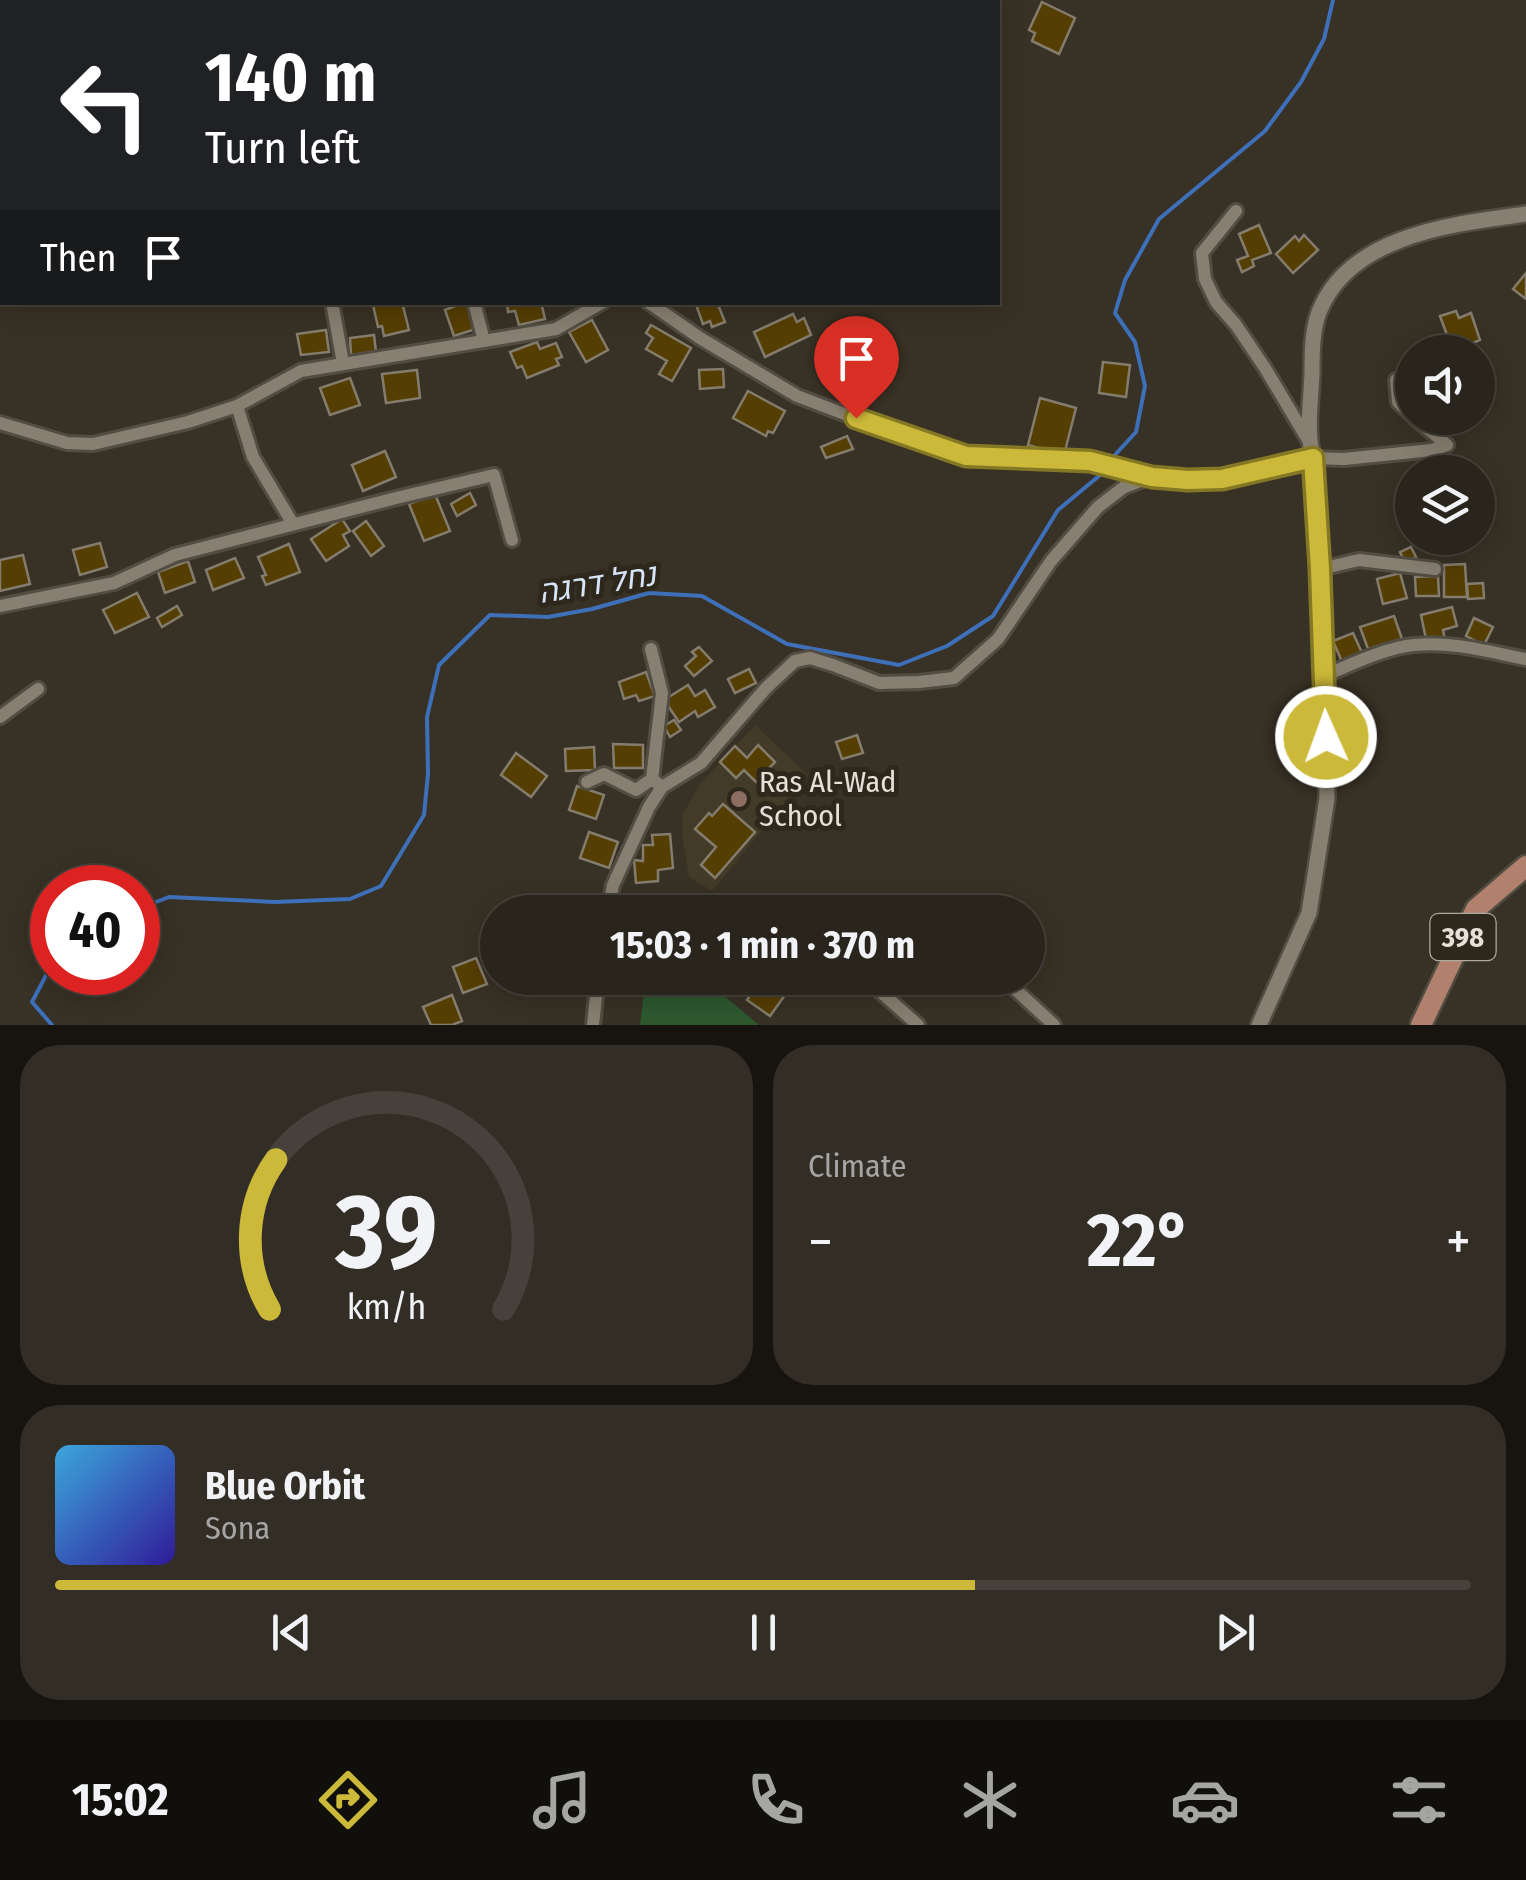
<!DOCTYPE html>
<meta charset="utf-8">
<style>
:root{--surface:#2a251c;--page:#322d25;--text:#f1f3f6;--muted:#a5a5a3;--line:#46423b;--accent:#ccb939}
body{margin:0;font-family:"Fira Sans Condensed",Heebo,sans-serif;background:var(--page);color:var(--text);height:100vh;display:flex;flex-direction:column;font-size:38px;white-space:nowrap}
*{box-sizing:border-box;margin:0}
p{font-size:32px;color:var(--muted)}
.icon{flex:none;width:55px;height:55px;fill:none;stroke:currentColor;stroke-width:2;stroke-linecap:round;stroke-linejoin:round}
.map{position:relative;height:1025px;overflow:hidden}
.details{display:flex;flex-direction:column;gap:20px;padding:20px;background:#17140f;flex:1}
.details>*{flex:none}
.hud{position:absolute;left:0px;top:0px;width:1000px;height:305px;box-shadow:0 5px 25px #0003,0 0 0 2px var(--line);background:#202124;color:#fff;overflow:hidden}
.fabs{position:absolute;left:1395px;top:335px;display:grid;gap:20px}
.fabs a{display:grid;place-items:center;width:100px;height:100px;border-radius:50%;background:var(--surface);box-shadow:0 5px 25px #0003,0 0 0 2px var(--line);font-size:50px}
.speed{position:absolute;left:30px;top:865px;display:flex;gap:20px;font-size:50px;font-weight:700;text-align:center}
.speed>*{display:grid;place-content:center;width:130px;height:130px;border-radius:50%;background:var(--surface);box-shadow:0 5px 25px #0003,0 0 0 2px var(--line);line-height:1}
.speed .limit{border:15px solid #d22;background:#fff;color:#111}
.pin{position:absolute;display:grid;place-items:center;width:85px;height:85px;color:#fff;margin:-102px -42px;border-radius:50% 50% 50% 0;rotate:-45deg;box-shadow:0 0 10px #0007}
.pin .icon{rotate:45deg}
.me{position:absolute;width:110px;margin:-55px;rotate:358deg;stroke-linejoin:round;filter:drop-shadow(0 0 8px #0008)}
.turn{display:flex;align-items:center;gap:35px;height:210px;padding:0 40px;font-size:45px}
.turn .icon{width:130px;height:130px;stroke-width:2.5}
.turn b{display:block;font-size:70px;line-height:85px}
.then{display:flex;align-items:center;height:95px;padding:0 40px;background:#0003;gap:20px;font-size:38px}
.big{font-size:75px;font-weight:700;line-height:1.1}
.details .tile{flex:1;display:flex;flex-direction:column;justify-content:center;gap:15px;min-width:0;padding:0 35px;border-radius:40px;background:var(--page)}
.details .dial{align-items:center;gap:0}
.dial svg{height:260px;overflow:visible;fill:none;stroke:var(--line);stroke-width:7;stroke-linecap:round;text-anchor:middle}
.dial text{fill:var(--text);stroke:none}
.song{display:flex;align-items:center;gap:30px}
.cover{width:120px;height:120px;border-radius:15px;background:linear-gradient(135deg,hsl(200 70% 55%),hsl(250 70% 35%))}
.played{height:10px;border-radius:5px;background:linear-gradient(90deg,var(--accent) 65%,var(--line) 65%)}
.keys{display:flex;justify-content:space-around;direction:ltr}
.heat{display:flex;justify-content:space-between;align-items:center;font-size:55px;direction:ltr}
.details .tiles{flex:1;display:grid;gap:20px;grid-template-columns:1fr 1fr}
.tile:last-child{grid-column:span 2}
.trip{position:absolute;left:480px;top:895px;width:565px;height:100px;border-radius:50px;background:var(--surface);box-shadow:0 5px 25px #0003,0 0 0 2px var(--line);font-weight:700;line-height:100px;text-align:center}
.tab-bar{display:flex;height:160px;justify-content:space-around;align-items:center;background:#110f0b;color:var(--muted)}
.tab-bar .icon{width:70px;height:70px}
.tab-bar .on{color:var(--accent)}
.tab-bar b{font-size:45px;color:var(--text)}
.map>svg:first-child{display:block}
.built{fill:#433a27}
.green{fill:#2d582e}
.lines{fill:none;stroke-linecap:round;stroke-linejoin:round}
.stream{stroke:#3e70ba;stroke-width:4}
.building{fill:#553e02;stroke:#847d6e;stroke-width:2.5}
.minor-casing{stroke:#524d42;stroke-width:18}
.tertiary-casing{stroke:#524d42;stroke-width:20}
.primary-casing{stroke:#524d42;stroke-width:25}
.minor{stroke:#877f71;stroke-width:12}
.tertiary{stroke:#877f71;stroke-width:15}
.primary{stroke:#b2816d;stroke-width:20}
.route-casing{stroke:#857825;stroke-width:25}
.route{stroke:#ccb939;stroke-width:18}
.education-dot{fill:#8d6e63;stroke:#2e271b;stroke-width:4}
.labels{text-anchor:middle;dominant-baseline:central;stroke-width:10;stroke-linejoin:round;paint-order:stroke}
.shield{fill:#2e271b;stroke:#aea9a0;stroke-width:2.5}
.shield-label{font-size:28px;font-weight:bold;fill:#e5e1d9}
.poi-label{font-size:30px;fill:#e5e1d9;stroke:#2e271b;text-anchor:start}
.water-label{font-size:32px;font-style:italic;fill:#d6e4f8;stroke:#2e271b}
</style>
<div class="map">
<svg width="1526" height="1025" viewBox="0 0 1526 1025">
<rect width="100%" height="100%" fill="#383125"/>
<path class="built" d="M755,725l53,50 -96,116 -23,-14 -7,-42 1,-21 16,-29z"/>
<path class="green" d="M650,978h53l56,47h-119l3,-25z"/>
<g class="lines">
<g class="stream">
<path d="M1114,456l22,-24 9,-46 -10,-44 -20,-29 10,-33 34,-61 106,-88 36,-49 23,-43 9,-39"/>
<path d="M138,909l31,-12 106,5 75,-3 31,-13 43,-71 4,-41 -1,-57 12,-52 51,-50 58,2 44,-8 57,-16 53,3 85,48 112,21 48,-19 46,-30 65,-106 47,-39"/>
<path d="M52,1025l-20,-23 20,-38"/>
</g>
</g>
<g class="building">
<path d="M1042,2l33,16 -16,36 -27,-13 3,-8 -6,-3z"/>
<path d="M1259,225l12,28 -19,7 2,6 -12,6 -5,-12 11,-4 -9,-22z"/>
<path d="M1304,235l14,15 -25,23 -17,-19 19,-18 4,5z"/>
<path d="M1526,273v26l-13,-10z"/>
<path d="M389,302h13l7,28 -25,6 -2,-10 -4,1 -5,-22z"/>
<path d="M465,302h5l9,26 -25,8 -9,-26z"/>
<path d="M507,302h34l4,17 -26,6 -4,-14 -7,1z"/>
<path d="M695,302h22l8,20 -13,5 -2,-6 -7,3z"/>
<path d="M1456,311l3,7 12,-5 9,27 -27,11 -13,-35z"/>
<path d="M793,314l4,8 7,-4 7,17 -46,22 -11,-25z"/>
<path d="M592,320l16,30 -22,12 -17,-30z"/>
<path d="M651,325l40,23 -19,33 -13,-7 8,-13 -21,-12 7,-11 -7,-5z"/>
<path d="M326,330l3,22 -28,3 -4,-21z"/>
<path d="M374,335l2,17 -25,3 -1,-17z"/>
<path d="M537,342l3,7 16,-6 6,14 -6,2 3,6 -32,13 -5,-12 -5,2 -7,-16z"/>
<path d="M1103,362l27,3 -4,32 -27,-4z"/>
<path d="M723,369l1,18 -24,2 -1,-19z"/>
<path d="M417,370l3,28 -34,5 -4,-29z"/>
<path d="M350,378l10,27 -30,10 -10,-27z"/>
<path d="M748,391l37,20 -12,22 -5,-2 -2,5 -33,-18z"/>
<path d="M1040,398l36,10 -12,47 -36,-10z"/>
<path d="M847,436l6,13 -27,9 -5,-11z"/>
<path d="M385,451l11,26 -33,14 -11,-26z"/>
<path d="M470,493l6,12 -19,11 -6,-12z"/>
<path d="M435,494l15,37 -26,10 -15,-37z"/>
<path d="M342,519l8,12 -7,4 6,11 -23,15 -15,-22z"/>
<path d="M366,521l18,25 -13,10 -18,-25z"/>
<path d="M100,543l7,24 -27,8 -7,-25z"/>
<path d="M289,544l11,28 -34,13 -4,-9 4,-1 -8,-18z"/>
<path d="M1411,547l5,10 -11,6 -5,-11z"/>
<path d="M23,555l7,29 -30,7v-31z"/>
<path d="M235,558l9,20 -31,12 -7,-20z"/>
<path d="M188,561l7,21 -30,11 -7,-21z"/>
<path d="M1465,564l2,33h-23v-32z"/>
<path d="M1400,573l7,25 -24,6 -6,-25z"/>
<path d="M1438,576l1,20h-23l-1,-19z"/>
<path d="M1483,583l1,15 -16,1 -1,-15z"/>
<path d="M137,593l12,24 -34,16 -12,-23z"/>
<path d="M177,606l5,9 -20,12 -5,-9z"/>
<path d="M1452,607l5,19 -14,4 2,10 -18,4 -6,-29z"/>
<path d="M1394,616l8,23 -34,10 -8,-22z"/>
<path d="M1474,618l19,9 -9,18 -18,-9z"/>
<path d="M1353,633l10,22 -20,9 -10,-23z"/>
<path d="M699,647l13,14 -18,15 -9,-10 11,-10 -4,-4z"/>
<path d="M749,669l7,14 -21,10 -7,-14z"/>
<path d="M646,672l9,24 -16,5 -3,-6 -12,4 -5,-17z"/>
<path d="M688,685l7,11 10,-6 10,17 -17,10 -3,-6 -16,11 -15,-22z"/>
<path d="M674,720l7,10 -11,7 -6,-11z"/>
<path d="M857,735l6,18 -21,6 -6,-17z"/>
<path d="M613,744l30,1v23h-29z"/>
<path d="M758,745l17,17 -19,20 -12,-12 -8,8 -16,-16 15,-16 12,12z"/>
<path d="M594,747l1,23 -29,1 -1,-22z"/>
<path d="M516,753l31,23 -16,21 -30,-22z"/>
<path d="M577,786l27,9 -8,24 -27,-9z"/>
<path d="M723,804l32,28 -40,46 -14,-13 15,-18 -21,-18 14,-16 3,3z"/>
<path d="M589,832l29,10 -9,26 -29,-10z"/>
<path d="M670,834l3,34 -15,2v11l-22,2 -2,-23 9,1v-16h10l-1,-10z"/>
<path d="M476,958l11,26 -24,9 -10,-26z"/>
<path d="M573,978h3l4,10 -10,4 -4,-12z"/>
<path d="M762,978h14l14,10 -20,28 -23,-16z"/>
<path d="M452,995l10,26 -10,4h-21l-8,-18z"/>
</g>
<g class="lines">
<g class="minor-casing">
<g id="minor">
<path d="M71,0v2"/>
<path d="M709,0l2,2"/>
<path d="M0,91l2,-1"/>
<path d="M1236,211l-34,42 3,26 11,23 20,23 29,43 43,72"/>
<path d="M332,302l11,61"/>
<path d="M474,302l10,39"/>
<path d="M648,302l52,36 97,58 119,45 50,16 124,4 61,16"/>
<path d="M1396,380l2,22 14,13"/>
<path d="M237,406l16,51 40,67"/>
<path d="M0,423l67,20 26,1 95,-22 49,-16 64,-35 255,-42 47,-27"/>
<path d="M1320,569l39,-9 76,9"/>
<path d="M0,606l114,-23 61,-28 221,-57 98,-23 18,65"/>
<path d="M651,649l11,44 -10,86 10,8"/>
<path d="M1323,677c25,-12 65,-30 91,-32 38,-4 75,7 112,14"/>
<path d="M0,717l38,-28"/>
<path d="M587,782l17,-8 32,16 16,-11"/>
<path d="M608,912l5,-27 36,-78 13,-20 39,-24 65,-75 29,-27 15,-3 23,7 46,18 40,-1 35,-4 44,-39 53,-78 47,-54 26,-20 27,-10 37,3 34,-1 91,-21 31,1 88,-9 15,-5 -32,-27"/>
<path d="M491,960h7"/>
<path d="M865,978l53,47"/>
<path d="M1003,978l51,47"/>
<path d="M593,1025l5,-47"/>
</g>
</g>
<g class="tertiary-casing">
<path id="tertiary" d="M1259,1025l50,-112 18,-115 -7,-229 -7,-111c-7,-28 -2,-57 -1,-85 0,-20 0,-42 7,-61 31,-78 136,-88 207,-98"/>
</g>
<g class="primary-casing">
<path id="primary" d="M1421,1025l55,-116 50,-43"/>
</g>
<use href="#minor" class="minor"/>
<use href="#tertiary" class="tertiary"/>
<use href="#primary" class="primary"/>
</g>
<g class="lines">
<g class="route-casing">
<path id="route" d="M856,418l110,38 124,5 62,16 36,3 34,-1 91,-21 7,111 6,168"/>
</g>
<use href="#route" class="route"/>
</g>
<circle class="education-dot" cx="739" cy="799" r="10"/>
<g class="labels">
<rect class="shield" x="1430.5" y="914" width="65" height="46" rx="8"/>
<g class="shield-label">
<text x="1463" y="937">398</text>
</g>
<g class="poi-label">
<text x="759" y="782">Ras Al-Wad<tspan x="759" dy="34">School</tspan></text>
</g>
<g class="water-label">
<text transform="translate(597 583) rotate(-9)">נחל דרגה</text>
</g>
</g>
</svg>
<div class="fabs">
<a><svg class="icon" aria-label="sound" viewBox="0 0 24 24"><path d="M4 9h4l5-4v14l-5-4H4zM17 9q2 3 0 6"/></svg></a>
<a><svg class="icon" aria-label="layers" viewBox="0 0 24 24"><path d="M12 4l9 5-9 5-9-5zM3 14l9 5 9-5"/></svg></a>
</div>
<div class="speed"><div class="limit">40</div></div>
<div class="pin" style="left:856px;top:418px;background:#d93025"><svg class="icon" aria-label="arrive" viewBox="0 0 24 24"><path d="M6 21V4h12l-3 4 3 4H6"/></svg></div>
<svg class="me" style="left:1326px;top:737px" viewBox="-20 -20 40 40"><circle r="17" fill="#ccb939" stroke="#fff" stroke-width="3"/><path d="M0-11L8 9 0 5-8 9z" fill="#fff"/></svg>
<div class="trip">15:03 · 1 min · 370 m</div>
<div class="hud">
<div class="turn"><svg class="icon" aria-label="left" viewBox="0 0 24 24"><path d="M17 20v-9H6M10 6l-5 5 5 5"/></svg><div><b>140 m</b>Turn left</div></div>
<div class="then">Then<svg class="icon" aria-label="arrive" viewBox="0 0 24 24"><path d="M6 21V4h12l-3 4 3 4H6"/></svg></div>
</div>
</div>
<section class="details">
<div class="tiles">
<div class="tile dial"><svg viewBox="0 0 100 80">
<path d="M14 69A42 42 0 1 1 86 69"/>
<path d="M14 69A42 42 0 0 1 16 23" stroke="#ccb939"/>
<text x="50" y="56" font-size="32" font-weight="700">39</text>
<text x="50" y="72" font-size="11">km/h</text>
</svg></div>
<div class="tile"><p>Climate</p>
<div class="heat"><a>−</a><b class="big">22°</b><a>+</a></div>
</div>
<div class="tile">
<div class="song"><i class="cover"></i><div><b>Blue Orbit</b><p>Sona</p></div></div>
<div class="played"></div>
<div class="keys"><svg class="icon" aria-label="previous" viewBox="0 0 24 24"><path d="M18 5L8 12l10 7zM5 5v14"/></svg><svg class="icon" aria-label="pause" viewBox="0 0 24 24"><path d="M8 5v14M16 5v14"/></svg><svg class="icon" aria-label="next" viewBox="0 0 24 24"><path d="M6 5l10 7-10 7zM19 5v14"/></svg></div>
</div>
</div>
</section>
<nav class="tab-bar">
<b>15:02</b>
<svg class="icon on" aria-label="directions" viewBox="0 0 24 24"><path d="M12 3l9 9-9 9-9-9zM9 14v-3h6M13 9l2 2-2 2"/></svg>
<svg class="icon" aria-label="music" viewBox="0 0 24 24"><path d="M9 18V5l10-2v13"/><circle cx="6" cy="18" r="3"/><circle cx="16" cy="16" r="3"/></svg>
<svg class="icon" aria-label="phone" viewBox="0 0 24 24"><path d="M5 4h4l2 5-3 2q2 4 5 5l2-3 5 2v4C11 20 4 13 5 4z"/></svg>
<svg class="icon" aria-label="climate" viewBox="0 0 24 24"><path d="M12 3v18M4 7l16 10M4 17L20 7"/></svg>
<svg class="icon" aria-label="car" viewBox="0 0 24 24"><path d="M5 17H2v-5l4-1 3-4h7l3 4 3 1v5h-3M9 17h6M6 11h13"/><circle cx="7" cy="17" r="2"/><circle cx="17" cy="17" r="2"/></svg>
<svg class="icon" aria-label="filters" viewBox="0 0 24 24"><path d="M4 7h16M4 17h16"/><circle cx="9" cy="7" r="2"/><circle cx="15" cy="17" r="2"/></svg>
</nav>
